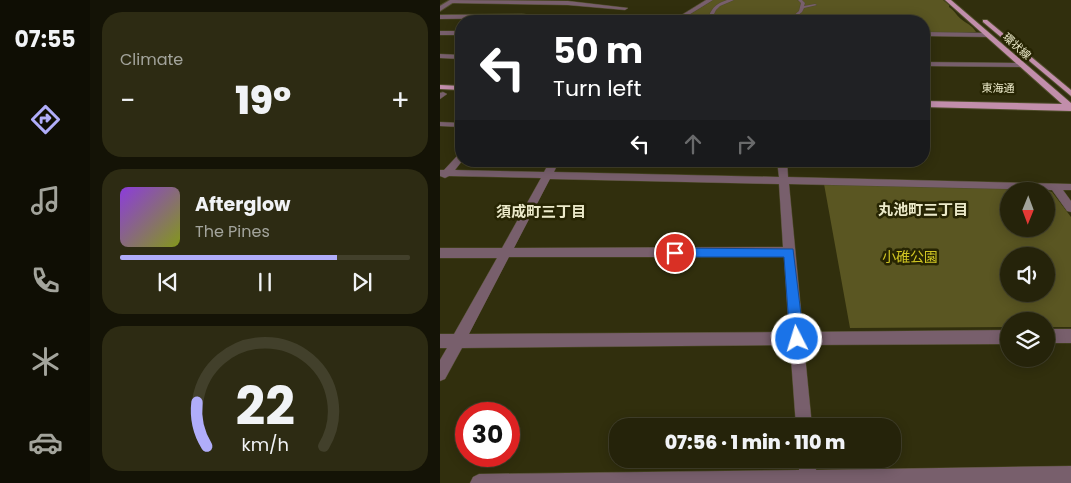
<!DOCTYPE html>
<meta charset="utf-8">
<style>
:root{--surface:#25230a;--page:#2d2b13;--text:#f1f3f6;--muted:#a3a49c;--line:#42402b;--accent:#b0adfa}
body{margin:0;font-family:Poppins,"Noto Sans JP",sans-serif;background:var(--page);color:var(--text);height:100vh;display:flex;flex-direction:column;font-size:19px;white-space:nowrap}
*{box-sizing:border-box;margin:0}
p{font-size:16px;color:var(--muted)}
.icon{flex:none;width:28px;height:28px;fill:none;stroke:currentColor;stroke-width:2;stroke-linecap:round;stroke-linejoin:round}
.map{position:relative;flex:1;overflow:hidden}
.panel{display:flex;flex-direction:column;gap:12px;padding:12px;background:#141306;width:350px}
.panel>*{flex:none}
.banner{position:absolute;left:15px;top:15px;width:475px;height:152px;border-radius:20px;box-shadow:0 2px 12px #0003,0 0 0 1px var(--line);background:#202124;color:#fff;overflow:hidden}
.needle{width:32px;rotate:181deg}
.fabs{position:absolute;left:560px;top:182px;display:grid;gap:10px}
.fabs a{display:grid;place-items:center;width:55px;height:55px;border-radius:50%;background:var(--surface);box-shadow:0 2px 12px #0003,0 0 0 1px var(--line);font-size:25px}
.speed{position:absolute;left:15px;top:402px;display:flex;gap:10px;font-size:25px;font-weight:700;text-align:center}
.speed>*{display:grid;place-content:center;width:65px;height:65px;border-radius:50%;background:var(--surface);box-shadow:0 2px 12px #0003,0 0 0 1px var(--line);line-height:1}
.speed .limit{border:8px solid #d22;background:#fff;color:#111}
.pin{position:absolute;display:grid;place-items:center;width:42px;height:42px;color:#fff;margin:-21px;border:2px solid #fff;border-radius:50%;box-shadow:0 1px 5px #0007}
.me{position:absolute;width:55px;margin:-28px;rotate:355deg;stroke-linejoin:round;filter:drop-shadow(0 0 4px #0008)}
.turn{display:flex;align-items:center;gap:18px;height:105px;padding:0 15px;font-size:22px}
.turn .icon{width:65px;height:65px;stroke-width:2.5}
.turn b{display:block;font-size:35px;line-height:42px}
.lanes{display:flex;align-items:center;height:48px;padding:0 15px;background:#0003;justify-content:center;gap:25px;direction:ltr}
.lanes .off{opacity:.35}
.big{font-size:38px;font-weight:800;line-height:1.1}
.panel .tile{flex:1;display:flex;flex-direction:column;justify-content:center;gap:8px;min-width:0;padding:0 18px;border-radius:20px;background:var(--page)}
.panel .dial{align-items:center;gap:0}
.dial svg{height:130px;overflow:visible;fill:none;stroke:var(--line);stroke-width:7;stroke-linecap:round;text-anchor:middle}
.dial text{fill:var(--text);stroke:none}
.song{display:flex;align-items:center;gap:15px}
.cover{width:60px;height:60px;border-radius:8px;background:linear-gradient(135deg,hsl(270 70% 55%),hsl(70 70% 35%))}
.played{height:5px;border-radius:2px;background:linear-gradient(90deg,var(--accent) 75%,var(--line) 75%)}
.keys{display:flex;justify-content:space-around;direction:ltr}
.heat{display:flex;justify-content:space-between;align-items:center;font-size:28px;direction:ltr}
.trip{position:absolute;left:169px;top:418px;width:292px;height:50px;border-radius:20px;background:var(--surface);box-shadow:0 2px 12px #0003,0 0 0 1px var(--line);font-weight:800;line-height:50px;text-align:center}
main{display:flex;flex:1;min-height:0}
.tabs{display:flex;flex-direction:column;width:90px;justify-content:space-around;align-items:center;background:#0f0e04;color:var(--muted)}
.tabs .icon{width:35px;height:35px}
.tabs .selected{color:var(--accent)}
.tabs b{font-size:22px;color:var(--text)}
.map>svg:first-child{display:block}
.green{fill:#5a5622;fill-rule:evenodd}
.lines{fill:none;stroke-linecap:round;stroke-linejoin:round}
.pedestrian-casing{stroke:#4f4d2b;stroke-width:1}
.minor-casing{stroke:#4f4d2b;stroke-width:1}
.tertiary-casing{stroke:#4f4d2b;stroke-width:2}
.primary-casing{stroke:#4f4d2b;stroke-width:2}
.pedestrian{fill:#785f6c;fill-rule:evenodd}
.minor{fill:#785f6c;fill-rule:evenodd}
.tertiary{fill:#785f6c;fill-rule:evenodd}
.primary{fill:#c28eab;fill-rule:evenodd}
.route{fill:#1a73e8;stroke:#114b97}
.labels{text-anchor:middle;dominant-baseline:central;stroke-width:5;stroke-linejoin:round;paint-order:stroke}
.far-street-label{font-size:11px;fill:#eceaca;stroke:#272503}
.park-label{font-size:14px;fill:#d1c623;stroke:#272503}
.neighbourhood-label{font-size:15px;font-weight:bold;fill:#eceaca;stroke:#272503}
</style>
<main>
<nav class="tabs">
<b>07:55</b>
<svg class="icon selected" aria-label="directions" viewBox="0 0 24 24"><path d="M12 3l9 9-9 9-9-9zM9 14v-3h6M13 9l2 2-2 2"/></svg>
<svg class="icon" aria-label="music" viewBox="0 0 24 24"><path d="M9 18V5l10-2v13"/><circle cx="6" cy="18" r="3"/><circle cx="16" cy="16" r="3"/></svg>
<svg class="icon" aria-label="phone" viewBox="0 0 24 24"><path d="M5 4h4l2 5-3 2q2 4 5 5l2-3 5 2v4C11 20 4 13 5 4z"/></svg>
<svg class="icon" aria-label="climate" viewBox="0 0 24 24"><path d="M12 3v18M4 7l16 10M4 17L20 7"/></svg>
<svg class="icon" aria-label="car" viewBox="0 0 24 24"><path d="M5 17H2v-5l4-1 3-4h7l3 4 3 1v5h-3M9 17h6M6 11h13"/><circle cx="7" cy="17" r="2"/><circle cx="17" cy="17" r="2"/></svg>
</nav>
<section class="panel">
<div class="tile"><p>Climate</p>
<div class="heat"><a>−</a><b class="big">19°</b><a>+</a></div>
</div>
<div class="tile">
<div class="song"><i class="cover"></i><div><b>Afterglow</b><p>The Pines</p></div></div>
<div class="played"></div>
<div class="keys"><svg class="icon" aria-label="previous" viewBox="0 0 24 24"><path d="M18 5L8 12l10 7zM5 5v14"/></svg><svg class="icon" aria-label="pause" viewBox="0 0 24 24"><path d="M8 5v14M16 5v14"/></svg><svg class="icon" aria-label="next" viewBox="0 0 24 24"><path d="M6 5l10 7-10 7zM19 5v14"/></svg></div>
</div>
<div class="tile dial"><svg viewBox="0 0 100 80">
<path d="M14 69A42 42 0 1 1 86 69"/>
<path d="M14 69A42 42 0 0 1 8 42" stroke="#b0adfa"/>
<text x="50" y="56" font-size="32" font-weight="700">22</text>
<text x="50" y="72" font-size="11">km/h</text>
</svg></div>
</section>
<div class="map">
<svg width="631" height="483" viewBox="0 0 631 483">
<rect width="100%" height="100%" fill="#312f0d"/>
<g class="green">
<path d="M273,0h230l6,5v2c6,4 7,8 12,12 6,5 11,6 15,13l-52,1v-12h-245z"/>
<path d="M384,184l218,5 10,3 19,25v110h-25v-6h-37v6l-159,1zM569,191h37v38h-37zM569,256h37v38h-37z"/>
</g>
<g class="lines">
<g class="pedestrian-casing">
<g id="pedestrian">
<path d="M287,0h7l-14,6 -4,4 -3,6 5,5h-4l-5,-5c3,-9 9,-13 18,-16z"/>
<path d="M358,0h4l3,3 -1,3 11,-2 2,1 -13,3 -2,4 -11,9h-4l12,-10 2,-8z"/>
</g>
</g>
<g class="minor-casing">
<g id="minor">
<path d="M11,0l117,1 60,7 -3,2 -57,-5 -119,-2z"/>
<path d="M266,0h7l-34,21h-7z"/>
<path d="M83,14l43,7 -43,-3 -83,1v-4z"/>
<rect x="0" y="31" width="21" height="4"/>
<path d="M484,32l64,1 3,2 -3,2 -64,-1z"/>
<path d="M0,54l21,1v4l-21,-1z"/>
<path d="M484,62l98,1 3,2 -3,2 -98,-1z"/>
<path d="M3,92l4,2 -7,5v-6z"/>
<path d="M0,122l21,1v4l-21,-1z"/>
<path d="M21,154l1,7 -7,9 89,2 6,-11h9l-5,11 225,5 -2,-16h10l1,16 283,7v6h-8l8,11v11l-4,-1 -15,-21 -263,-6 14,148 206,-2v14l-205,1 8,81h-16l-6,-81 -328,3 -17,31 -5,2v-21l7,-12h-7v-14h14l43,-76h-57v-10h62l39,-70 -92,-2 -4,2 -5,-2v-6h4l14,-15zM110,179l229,5 4,63 -269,1zM69,257h275l5,75 -320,2z"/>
<rect x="606" y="329" width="25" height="14"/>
<path d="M359,459h16l1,11 255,-4v17h-601l3,-6 6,-3 320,-4z"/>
</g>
</g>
<g class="tertiary-casing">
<path id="tertiary" d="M10,0h7l-17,11v-5z"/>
</g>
<g class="primary-casing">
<g id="primary">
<path d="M505,0h6l120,103v8l-147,-4v-6l138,3z"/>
<path d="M543,20h4l84,70v6l-88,-74z"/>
<path d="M0,85l21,1v4l-21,-1z"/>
</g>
</g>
<use href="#pedestrian" class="pedestrian"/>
<use href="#minor" class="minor"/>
<use href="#tertiary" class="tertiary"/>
<use href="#primary" class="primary"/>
</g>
<path class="route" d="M235,248l118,1 11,90 -2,5 -5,2 -5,-2 -2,-5 -6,-82h-109l-4,-1 -1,-3 1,-4z"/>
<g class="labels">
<g class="far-street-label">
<text transform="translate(577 46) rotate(42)">環状線</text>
<text transform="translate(558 88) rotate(1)">東海通</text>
</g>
<g class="park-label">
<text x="470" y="257">小碓公園</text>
</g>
<g class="neighbourhood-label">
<text x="483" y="209">丸池町三丁目</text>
<text x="101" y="211">須成町三丁目</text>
</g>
</g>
</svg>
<div class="fabs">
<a><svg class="needle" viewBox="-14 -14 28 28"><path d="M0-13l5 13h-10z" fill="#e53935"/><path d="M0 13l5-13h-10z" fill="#a3a49c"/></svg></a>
<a><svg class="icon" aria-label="sound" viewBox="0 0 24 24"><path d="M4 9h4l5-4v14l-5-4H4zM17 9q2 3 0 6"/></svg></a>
<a><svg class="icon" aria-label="layers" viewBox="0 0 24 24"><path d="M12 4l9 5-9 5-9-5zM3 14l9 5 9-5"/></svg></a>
</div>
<div class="speed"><div class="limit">30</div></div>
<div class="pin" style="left:235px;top:253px;background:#d93025"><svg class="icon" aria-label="arrive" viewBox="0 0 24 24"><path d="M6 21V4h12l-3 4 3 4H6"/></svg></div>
<svg class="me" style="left:357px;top:339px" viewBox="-20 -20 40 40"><circle r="17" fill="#1a73e8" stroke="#fff" stroke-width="3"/><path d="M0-11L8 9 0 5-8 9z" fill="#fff"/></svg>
<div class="trip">07:56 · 1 min · 110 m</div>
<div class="banner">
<div class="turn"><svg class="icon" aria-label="left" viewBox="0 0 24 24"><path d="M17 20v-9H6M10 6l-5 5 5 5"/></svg><div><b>50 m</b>Turn left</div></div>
<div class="lanes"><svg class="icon" aria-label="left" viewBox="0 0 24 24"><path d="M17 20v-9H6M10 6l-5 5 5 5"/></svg><svg class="icon off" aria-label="ahead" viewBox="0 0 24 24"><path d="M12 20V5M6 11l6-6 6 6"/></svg><svg class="icon off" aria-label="right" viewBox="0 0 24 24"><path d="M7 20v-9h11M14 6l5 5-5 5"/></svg></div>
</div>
</div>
</main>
